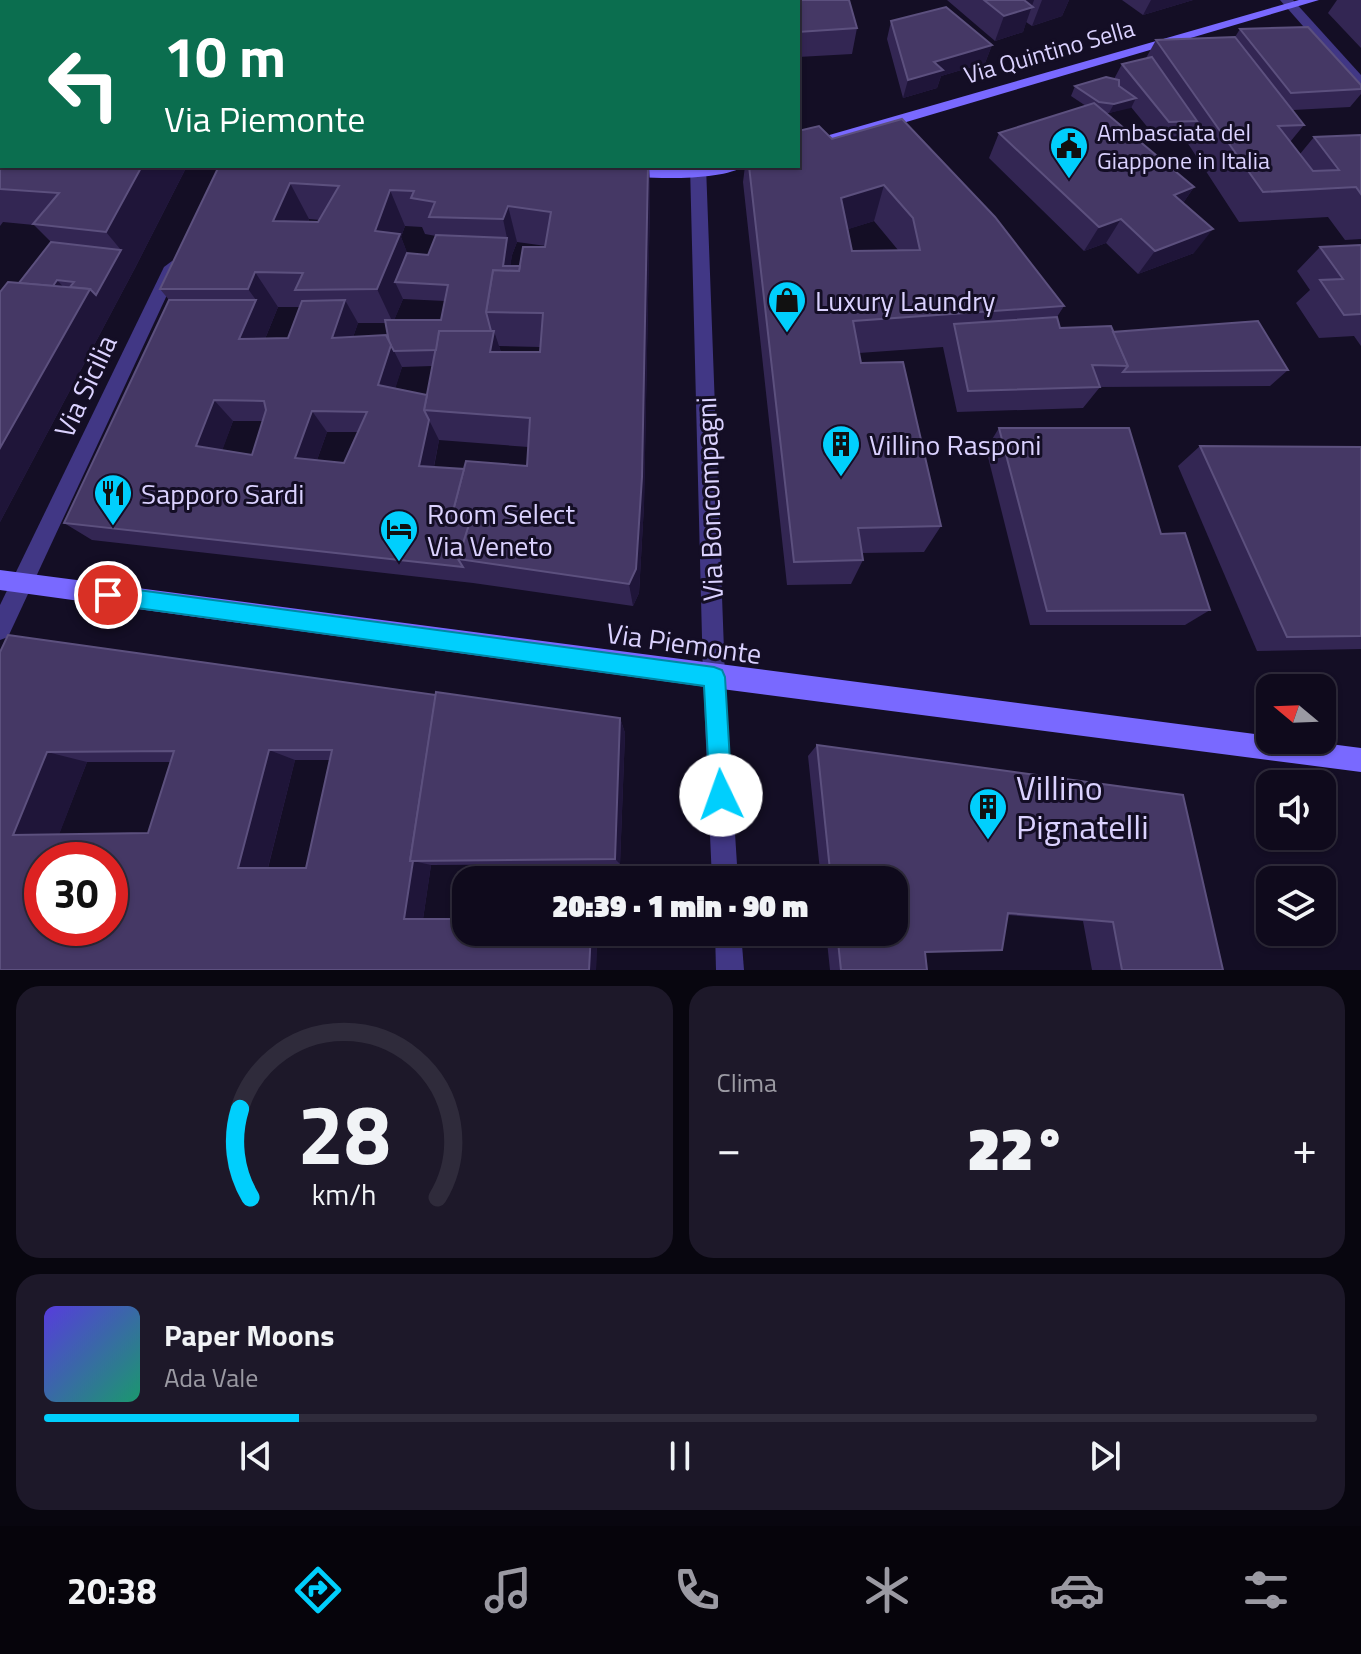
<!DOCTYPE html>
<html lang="it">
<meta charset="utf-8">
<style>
:root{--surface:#0f0a1c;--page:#1d1829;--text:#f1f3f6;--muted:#9b9aa3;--line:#2f2b3b;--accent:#00cffd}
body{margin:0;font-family:"Titillium Web",sans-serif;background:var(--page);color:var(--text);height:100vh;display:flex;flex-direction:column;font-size:30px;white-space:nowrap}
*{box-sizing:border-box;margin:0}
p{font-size:26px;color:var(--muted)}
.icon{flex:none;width:44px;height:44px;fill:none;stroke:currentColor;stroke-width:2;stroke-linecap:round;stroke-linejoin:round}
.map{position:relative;height:970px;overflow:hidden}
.side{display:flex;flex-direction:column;gap:16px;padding:16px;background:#08060f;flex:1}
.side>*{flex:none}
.hud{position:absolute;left:0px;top:0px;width:800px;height:168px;box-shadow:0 2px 6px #0004,0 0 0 2px var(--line);background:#0b6e4f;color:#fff;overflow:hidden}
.needle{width:52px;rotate:289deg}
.buttons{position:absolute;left:1256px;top:674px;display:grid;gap:16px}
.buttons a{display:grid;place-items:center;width:80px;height:80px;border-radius:16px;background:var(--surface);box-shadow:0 2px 6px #0004,0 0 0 2px var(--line);font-size:40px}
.speed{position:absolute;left:24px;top:842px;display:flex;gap:16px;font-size:40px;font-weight:700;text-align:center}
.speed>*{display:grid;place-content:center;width:104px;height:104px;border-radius:50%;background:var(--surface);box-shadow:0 2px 6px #0004,0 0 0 2px var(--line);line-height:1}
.speed .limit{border:12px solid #d22;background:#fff;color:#111}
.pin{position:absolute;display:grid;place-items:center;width:68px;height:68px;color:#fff;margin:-34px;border:4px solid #fff;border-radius:50%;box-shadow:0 2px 8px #0007}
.me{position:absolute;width:88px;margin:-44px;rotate:357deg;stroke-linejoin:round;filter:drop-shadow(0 0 6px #0008)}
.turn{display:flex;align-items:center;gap:28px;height:168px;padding:0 32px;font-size:36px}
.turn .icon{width:104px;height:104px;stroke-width:2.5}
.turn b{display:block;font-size:56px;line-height:68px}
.big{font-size:60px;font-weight:800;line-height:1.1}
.side .card{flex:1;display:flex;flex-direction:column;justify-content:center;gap:12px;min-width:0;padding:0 28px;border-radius:24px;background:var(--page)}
.side .dial{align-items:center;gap:0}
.dial svg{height:208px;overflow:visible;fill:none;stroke:var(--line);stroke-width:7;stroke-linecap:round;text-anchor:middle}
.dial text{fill:var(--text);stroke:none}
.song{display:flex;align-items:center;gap:24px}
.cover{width:96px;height:96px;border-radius:12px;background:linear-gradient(135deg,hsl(250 70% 55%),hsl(160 70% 35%))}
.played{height:8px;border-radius:4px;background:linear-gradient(90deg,var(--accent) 20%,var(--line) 20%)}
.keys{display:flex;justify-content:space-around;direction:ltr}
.heat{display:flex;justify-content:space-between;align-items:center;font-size:44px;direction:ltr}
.side .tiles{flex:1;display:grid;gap:16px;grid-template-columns:1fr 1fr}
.card:last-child{grid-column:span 2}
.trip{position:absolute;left:452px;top:866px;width:456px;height:80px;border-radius:24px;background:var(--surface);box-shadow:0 2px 6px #0004,0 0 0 2px var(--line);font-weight:800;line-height:80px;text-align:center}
.dock{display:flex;height:128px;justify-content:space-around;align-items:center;background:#06040b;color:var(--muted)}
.dock .icon{width:56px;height:56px}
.dock .on{color:var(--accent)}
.dock b{font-size:36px;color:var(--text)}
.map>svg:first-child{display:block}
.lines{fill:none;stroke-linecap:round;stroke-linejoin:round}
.street{fill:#413785;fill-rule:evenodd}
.secondary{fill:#7969ff;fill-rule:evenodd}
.wall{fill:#332653;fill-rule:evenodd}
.shaded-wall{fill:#1f1539}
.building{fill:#453865;stroke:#5c507e;stroke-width:2;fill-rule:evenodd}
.route{fill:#00cffd;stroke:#0087a4;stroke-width:2}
.labels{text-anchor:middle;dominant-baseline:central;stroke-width:6;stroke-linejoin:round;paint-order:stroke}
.far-street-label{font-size:24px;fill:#dbd2ff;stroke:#140e25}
.far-poi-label{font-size:24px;fill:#dbd2ff;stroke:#140e25;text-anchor:start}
.poi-label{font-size:28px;fill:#dbd2ff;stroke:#140e25;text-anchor:start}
.street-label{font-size:28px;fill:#dbd2ff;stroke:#140e25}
.near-poi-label{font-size:34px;fill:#dbd2ff;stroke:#140e25;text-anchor:start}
</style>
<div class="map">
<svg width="1361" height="970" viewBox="0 0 1361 970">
<rect width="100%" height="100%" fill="#140e25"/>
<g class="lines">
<g class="street">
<rect x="684" y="0" width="12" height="2"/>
<path d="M1280,0h13l68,75v12l-5,-1z"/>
<path d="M690,166h16l19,511 13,203h-26l-9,-203z"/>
<path d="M172,261l8,6 -172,370 -8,3v-35l164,-338z"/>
<path d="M715,932h26l3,38h-28z"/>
</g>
<g class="secondary">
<path d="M1299,0h20l-521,154v-10z"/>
<path d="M624,166l58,3 61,-3c-17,15 -101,14 -124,8l-3,-3z"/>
<path d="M0,570l1270,166v4h29l62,8v24l-647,-84 -714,-98z"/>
</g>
</g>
<g class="wall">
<path d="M0,0h270l-1,2h-267v72l-2,1z"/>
<path d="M735,0h114l8,28 -5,26 -54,3v-55h-63z"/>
<path d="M947,0h122l-7,16 -30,10 -6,-4 -3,10 -28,9z"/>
<path d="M1122,0h71l-50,15z"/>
<path d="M1337,0h24v48l-33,-35z"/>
<path d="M891,21l101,24 -7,18 -44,13 -4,12 -34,10 -16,-59z"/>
<path d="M1240,29l121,56v9l-11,13 -57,3 11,15 -14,17 10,12 14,-17 47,-2v104l-16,1 -17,-23 -89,5 -54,-83 -27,1 -27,-33 -22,6h-3l88,74 -11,16 11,50 -56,21 -32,-31 -22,8 -95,-93 10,-25 87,-27 -15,-10 4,-10 39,-7 8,-15 24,-6 10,-18 79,-3z"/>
<path d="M0,124l2,2v40h185l-52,102 -135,254v-230l19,-9 32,-41 -17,-17 -31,-3 -3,4z"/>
<path d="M832,139l232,167 -7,11 3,11 53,4 175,38 -18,16 -170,1 -17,21 -126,4 -14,-65 -84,6 2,10 80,163 -17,26 -62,1 1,7 -12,24 -64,1 -44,-403 2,-16h53zM874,221l24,29 -46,1 -4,-22z"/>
<path d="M219,166h430l1,32 -6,307 -5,88 -6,13 -160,-23 -381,-43 -28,-17 105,-223 -9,-11zM309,219l11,1 -2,2h-10zM405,226l17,1 3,7 11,2 -8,19 -21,-2 -6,-16zM517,242l29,4 -1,1 -25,19h-10l2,-11zM403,299l42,2 -4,19h-47zM278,307h22l-12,31 -23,1zM358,323h27l4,19 -36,-5zM499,346l41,1v5h-39zM432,366l-5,29 -32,-7 7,-21zM233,421h30l-11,34 -30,-5zM327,432h31l-14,31 -27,-3zM439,440l89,7 -1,19 -63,3 -30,-2z"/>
<path d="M1361,245v101l-7,-10 -35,2 -23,-35 14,-13 -13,-19 23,-24z"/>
<path d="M999,428l162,106 49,76 -25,15h-155l-44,-176z"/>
<path d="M1200,446l161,1v202l-104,2 -79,-185z"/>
<path d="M0,652l436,43 184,23 5,15 -5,131 -189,1 -8,54 174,13 -1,38h-596zM295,760h35l-24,108h-38zM87,762h84l-23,71 -89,1z"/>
<path d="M817,745l406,225h-131l-9,-49 -75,-6 -83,37 2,18h-97l-4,-38h68v-52h-73l-13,-124z"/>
</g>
<g class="shaded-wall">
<path d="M0,0h26l1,2h-25v72l-2,1v-71l1,-1z"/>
<path d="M251,0h19l-1,2h-17z"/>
<path d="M388,0h12l-1,2h-12z"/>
<path d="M1024,0h10l-11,32 -28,9 9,-25z"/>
<path d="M1042,0h27l-7,16 -30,10z"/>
<path d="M1151,0h42l-50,15z"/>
<path d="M992,45l-7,18 -44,13 -4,12 -34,10 5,-18 26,-18z"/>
<path d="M1136,98l-5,10 -22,5 5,-9z"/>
<path d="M142,166h45l-52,102 -135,254v-74l90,-159 31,-39 -15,-18z"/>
<path d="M649,166l1,32 -6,307 -5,88 -6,13 -4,-22z"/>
<path d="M290,183l19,36 -15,37 -21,-35z"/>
<path d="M884,185l-10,36 -41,13 8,-36z"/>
<path d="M1194,187l-17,25 -3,-17z"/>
<path d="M390,190l15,36 -4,11 13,33 -19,12 8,17 -10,24 -16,-34 -2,-58z"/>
<path d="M508,206l9,36 -5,13 -4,28 -5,-17 4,-28 -4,-19z"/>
<path d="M1121,219l-15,24 -22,8 15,-24z"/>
<path d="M1213,229l-19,24 -56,21 17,-23z"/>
<path d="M255,272l23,35 -22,54 -17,-22 17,-39 -8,-11z"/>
<path d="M57,280l13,14 -21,-3z"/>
<path d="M345,300l13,23 -13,37 -13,-22z"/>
<path d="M494,331l11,33 -15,-12z"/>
<path d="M391,345l11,22 -12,39 -12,-21z"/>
<path d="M214,400l19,21 -16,44 -21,-19z"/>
<path d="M312,411l15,21 -16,45 -16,-19z"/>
<path d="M429,420l10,20 -9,45 -11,-19z"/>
<path d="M620,718l5,15 -5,131 -5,-5z"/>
<path d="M269,750l26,10 -28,111 -29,-3z"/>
<path d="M47,752l40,10 -30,78 -44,-5z"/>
<path d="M413,861l18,4 -8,54h-19z"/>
<path d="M591,932h6l-1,38h-7z"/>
</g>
<g class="building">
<path d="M99,0h99l-1,2h-100z"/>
<path d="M313,0h66l-1,2h-66z"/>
<rect x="557" y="0" width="80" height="2"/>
<path d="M739,0h110l8,28 -59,4v-30h-59z"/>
<path d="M984,0h40l9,7 -29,9z"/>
<path d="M946,7l46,38 -58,17 9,8 -35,10 -17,-59z"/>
<path d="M1308,27l53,58v4l-70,4 -51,-64z"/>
<path d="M1235,37l69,88 -26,1 35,45 26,-1 -25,-33 47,-2v59l-5,-7 -93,5 -107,-152z"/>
<path d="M1152,57l45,64 -28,1 -47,-58z"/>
<path d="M1106,77l13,3v6l17,12 -22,6 -15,-2 -24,-16z"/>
<path d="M1094,103l100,84 -20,8 39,34 -58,22 -34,-32 -22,8 -100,-94z"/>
<path d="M902,119l93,98 69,89 -211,15 8,42 42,-1 38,164 -83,2 5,32 -69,2 -45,-396h49v-35l21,-5 13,13zM884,185l29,33 7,32 -68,1 -11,-53z"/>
<path d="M0,134h2v32h140l-36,66 -73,-8 26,-31 -59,-4z"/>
<path d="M219,166h429l-6,311 -6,92 -7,15 -171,-25 14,-45 -19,-3 13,-50 61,5 3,-48 -106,-8 15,-79h55l-4,21h50l3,-39 -57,-1 7,-42 26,1 4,-24h22l6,-35 -43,-6 -5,13 -74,-2 6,-15 -24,-4 3,-7 -24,-1 -15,41 25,3 -23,55 -82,1 8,-17 -48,-1 -7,17h-88zM290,183l49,3 -21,36 -45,-1z"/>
<path d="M436,235l71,3 -4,28h17l-1,5 -26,-1 -7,42 5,19h-52l-3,19 -42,1 -5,-9 -4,-22h56l7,-35 -53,-3 12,-29 21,2z"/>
<path d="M51,242l70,8 -25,45 -6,-6 -20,-2 4,-5 -17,-2 -4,6 -34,-3z"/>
<path d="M1361,245v69l-17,1 -24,-35 23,-1 -23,-32z"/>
<path d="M8,282l82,7 -90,159v-156z"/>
<path d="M169,300h87l-17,39 49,-1 14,-37 43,-1 -13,38 54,-3 5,10 -13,40 49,10 -3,15 5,10 -10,46 45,3 -11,42 5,8 12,2 -12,38 5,8 -399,-44zM214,400l50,1 2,9 -14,45 -56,-9zM312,411l55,1 -23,51 -49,-5z"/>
<path d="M1057,317l3,11 51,-2 17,40 -36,-1 8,22 -132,4 -14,-67z"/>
<path d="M1258,321l30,49 -165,2 5,-6 -15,-34z"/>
<path d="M999,428h130l32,106 24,-1 25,77 -163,1z"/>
<path d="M1200,446l161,1v189l-74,1z"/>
<path d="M8,635l428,60 -26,166h3l-9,58h62v13h125l-2,38h-589v-318zM269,750h63l-26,118h-68zM174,751l-26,82 -135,2 34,-83zM42,860h68v68h-68z"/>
<path d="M436,692l184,26 -5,141 -205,2z"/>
<path d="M817,745l366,50 40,175h-101l-9,-48 -105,-9 -6,37 -77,2 2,18h-86l-4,-38h57v-52h-63z"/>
</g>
<path class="route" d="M108,586l606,81 8,3 3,7 7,118 -3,8 -8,4 -8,-4 -3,-8 -6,-109 -596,-82 -7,-2 -3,-7 3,-7z"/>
<defs>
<g id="civic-pin" transform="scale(2)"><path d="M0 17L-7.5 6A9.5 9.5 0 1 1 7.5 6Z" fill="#00cffd" stroke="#140e25"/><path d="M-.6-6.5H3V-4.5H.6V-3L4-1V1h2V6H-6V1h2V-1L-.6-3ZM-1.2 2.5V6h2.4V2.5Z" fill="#111"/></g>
<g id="shop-pin" transform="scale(2)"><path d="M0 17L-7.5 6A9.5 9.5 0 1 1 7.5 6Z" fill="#00cffd" stroke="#140e25"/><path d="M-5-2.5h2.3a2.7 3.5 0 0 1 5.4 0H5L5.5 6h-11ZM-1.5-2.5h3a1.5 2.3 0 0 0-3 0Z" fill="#111"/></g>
<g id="building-pin" transform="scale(2)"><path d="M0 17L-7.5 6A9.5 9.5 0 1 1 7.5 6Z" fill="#00cffd" stroke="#140e25"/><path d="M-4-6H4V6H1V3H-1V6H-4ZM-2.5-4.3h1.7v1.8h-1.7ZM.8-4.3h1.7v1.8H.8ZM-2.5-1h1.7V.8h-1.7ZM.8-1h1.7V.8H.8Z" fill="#111"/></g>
<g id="restaurant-pin" transform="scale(2)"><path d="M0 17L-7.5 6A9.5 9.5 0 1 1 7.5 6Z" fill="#00cffd" stroke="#140e25"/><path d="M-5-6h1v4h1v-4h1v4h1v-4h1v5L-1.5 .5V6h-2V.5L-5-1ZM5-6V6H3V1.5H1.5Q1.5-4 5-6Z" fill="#111"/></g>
<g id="hotel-pin" transform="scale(2)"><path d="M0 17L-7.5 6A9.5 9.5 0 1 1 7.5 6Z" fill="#00cffd" stroke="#140e25"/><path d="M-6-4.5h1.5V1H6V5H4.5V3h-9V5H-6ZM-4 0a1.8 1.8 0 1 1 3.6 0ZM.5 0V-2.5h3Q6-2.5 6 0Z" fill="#111"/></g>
</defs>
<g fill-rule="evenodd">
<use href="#civic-pin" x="1069" y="146"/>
<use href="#shop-pin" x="787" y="300"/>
<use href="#building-pin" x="841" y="444"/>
<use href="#restaurant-pin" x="113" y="493"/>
<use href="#hotel-pin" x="399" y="529"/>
<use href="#building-pin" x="988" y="807"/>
</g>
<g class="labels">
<g class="far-street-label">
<text transform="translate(1049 51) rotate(-16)">Via Quintino Sella</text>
</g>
<g class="far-poi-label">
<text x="1097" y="132">Ambasciata del<tspan x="1097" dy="28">Giappone in Italia</tspan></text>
</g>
<g class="poi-label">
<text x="815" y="300">Luxury Laundry</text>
<text x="869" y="444">Villino Rasponi</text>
<text x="141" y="493">Sapporo Sardi</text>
<text x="427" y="513">Room Select<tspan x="427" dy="32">Via Veneto</tspan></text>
</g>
<g class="street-label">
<text transform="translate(85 386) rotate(-65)">Via Sicilia</text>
<text transform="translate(709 499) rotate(-92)">Via Boncompagni</text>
<text transform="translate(684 643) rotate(8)">Via Piemonte</text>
</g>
<g class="near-poi-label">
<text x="1016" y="787">Villino<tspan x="1016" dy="39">Pignatelli</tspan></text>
</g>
</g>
</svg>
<div class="buttons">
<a><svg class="needle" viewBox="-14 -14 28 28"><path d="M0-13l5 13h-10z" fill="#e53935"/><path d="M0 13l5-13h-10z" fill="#9b9aa3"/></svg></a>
<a><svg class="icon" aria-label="sound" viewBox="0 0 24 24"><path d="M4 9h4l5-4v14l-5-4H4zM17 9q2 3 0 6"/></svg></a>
<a><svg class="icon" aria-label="layers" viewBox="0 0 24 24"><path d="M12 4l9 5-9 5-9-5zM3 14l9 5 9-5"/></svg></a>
</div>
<div class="speed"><div class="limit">30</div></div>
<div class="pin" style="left:108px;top:595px;background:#d93025"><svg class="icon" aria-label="arrive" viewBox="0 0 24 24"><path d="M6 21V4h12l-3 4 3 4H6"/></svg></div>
<svg class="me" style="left:721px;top:795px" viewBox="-20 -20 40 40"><circle r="19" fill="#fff"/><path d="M0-13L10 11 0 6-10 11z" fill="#00cffd"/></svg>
<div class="trip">20:39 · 1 min · 90 m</div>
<div class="hud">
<div class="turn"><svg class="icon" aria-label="left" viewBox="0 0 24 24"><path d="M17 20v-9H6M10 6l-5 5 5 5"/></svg><div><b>10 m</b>Via Piemonte</div></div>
</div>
</div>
<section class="side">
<div class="tiles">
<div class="card dial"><svg viewBox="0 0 100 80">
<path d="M14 69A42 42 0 1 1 86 69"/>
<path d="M14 69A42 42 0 0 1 10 35" stroke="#00cffd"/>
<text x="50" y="56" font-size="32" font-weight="700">28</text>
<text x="50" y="72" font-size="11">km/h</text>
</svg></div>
<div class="card"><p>Clima</p>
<div class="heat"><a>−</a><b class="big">22°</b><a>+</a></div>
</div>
<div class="card">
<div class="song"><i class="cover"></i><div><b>Paper Moons</b><p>Ada Vale</p></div></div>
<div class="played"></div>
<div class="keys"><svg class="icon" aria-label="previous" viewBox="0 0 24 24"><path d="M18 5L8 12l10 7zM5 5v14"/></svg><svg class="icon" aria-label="pause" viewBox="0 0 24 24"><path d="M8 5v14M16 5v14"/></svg><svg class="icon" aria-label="next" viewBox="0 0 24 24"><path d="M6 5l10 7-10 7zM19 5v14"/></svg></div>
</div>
</div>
</section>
<nav class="dock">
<b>20:38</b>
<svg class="icon on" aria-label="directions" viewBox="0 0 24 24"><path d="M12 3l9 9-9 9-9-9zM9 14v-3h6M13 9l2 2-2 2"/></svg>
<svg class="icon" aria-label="music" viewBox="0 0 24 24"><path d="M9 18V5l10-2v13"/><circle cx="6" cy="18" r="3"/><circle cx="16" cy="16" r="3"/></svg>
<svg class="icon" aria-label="phone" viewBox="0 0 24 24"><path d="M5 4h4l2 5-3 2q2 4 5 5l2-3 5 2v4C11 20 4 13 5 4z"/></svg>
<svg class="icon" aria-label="climate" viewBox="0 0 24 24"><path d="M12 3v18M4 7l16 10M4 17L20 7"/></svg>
<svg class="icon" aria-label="car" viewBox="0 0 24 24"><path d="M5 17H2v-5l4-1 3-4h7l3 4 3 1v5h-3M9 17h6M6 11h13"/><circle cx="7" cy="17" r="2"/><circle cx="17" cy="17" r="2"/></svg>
<svg class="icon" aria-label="filters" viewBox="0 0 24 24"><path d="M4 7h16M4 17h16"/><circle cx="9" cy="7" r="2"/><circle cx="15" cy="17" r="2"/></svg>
</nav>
